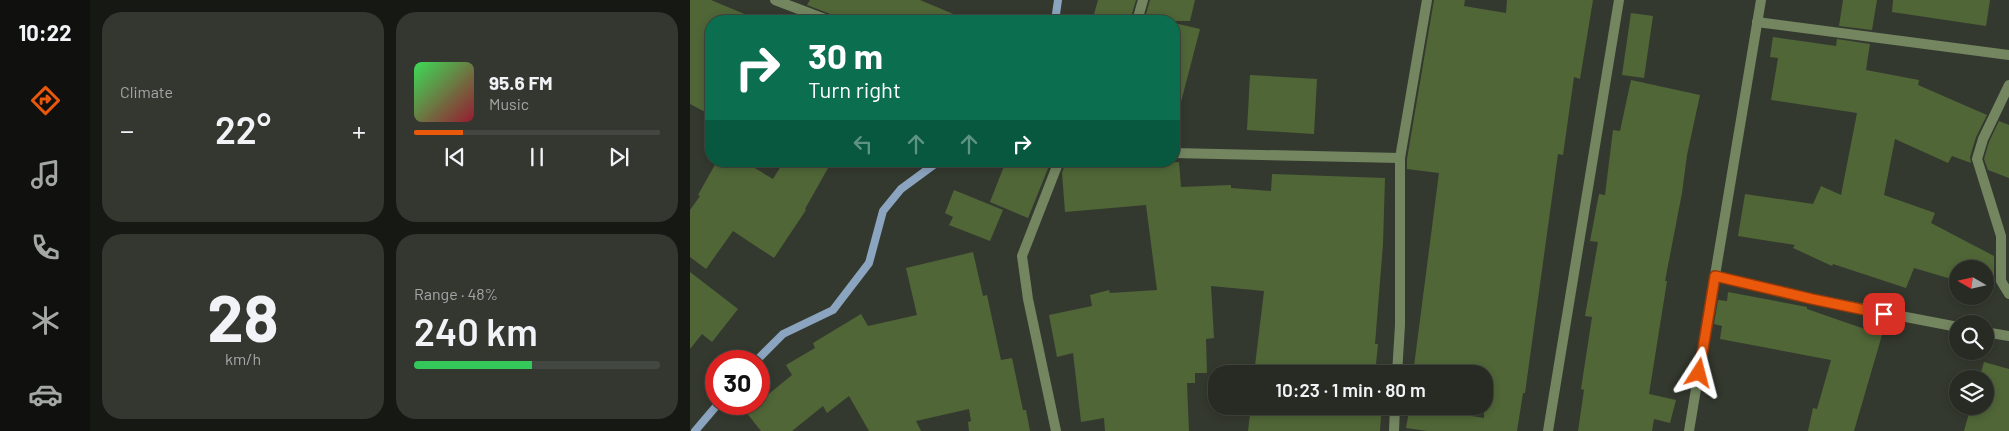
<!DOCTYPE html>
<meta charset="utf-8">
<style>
:root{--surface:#272b23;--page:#333730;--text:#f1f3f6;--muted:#a4a7a6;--line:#434741;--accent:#ea580c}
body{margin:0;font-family:Barlow,sans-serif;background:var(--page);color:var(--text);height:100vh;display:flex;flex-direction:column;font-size:19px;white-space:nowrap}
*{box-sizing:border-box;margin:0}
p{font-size:16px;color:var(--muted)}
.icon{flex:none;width:28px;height:28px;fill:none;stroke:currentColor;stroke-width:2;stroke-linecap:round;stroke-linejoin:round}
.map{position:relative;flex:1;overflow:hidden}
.panel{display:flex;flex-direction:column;gap:12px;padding:12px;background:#151813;width:600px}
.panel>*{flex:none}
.banner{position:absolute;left:15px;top:15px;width:475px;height:152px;border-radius:20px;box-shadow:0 2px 8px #0003,0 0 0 1px var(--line);background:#0b6e4f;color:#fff;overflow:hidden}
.needle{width:32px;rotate:279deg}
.fabs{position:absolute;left:1259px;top:260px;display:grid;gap:10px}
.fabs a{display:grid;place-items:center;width:45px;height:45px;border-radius:50%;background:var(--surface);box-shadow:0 2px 8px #0003,0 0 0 1px var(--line);font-size:25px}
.speed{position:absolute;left:15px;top:350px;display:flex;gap:10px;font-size:25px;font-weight:700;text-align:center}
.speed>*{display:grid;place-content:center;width:65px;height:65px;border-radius:50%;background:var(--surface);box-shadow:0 2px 8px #0003,0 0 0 1px var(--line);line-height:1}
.speed .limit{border:8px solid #d22;background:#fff;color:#111}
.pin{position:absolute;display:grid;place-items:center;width:42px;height:42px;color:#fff;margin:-21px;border-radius:10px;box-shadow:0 2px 8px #0006}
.me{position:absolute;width:55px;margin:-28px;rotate:9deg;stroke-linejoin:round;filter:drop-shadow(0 0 4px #0008)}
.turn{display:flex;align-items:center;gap:18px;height:105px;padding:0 20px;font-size:22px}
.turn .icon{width:65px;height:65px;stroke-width:2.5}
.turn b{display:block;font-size:35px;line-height:42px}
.lanes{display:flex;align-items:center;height:48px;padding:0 20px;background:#0003;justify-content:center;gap:25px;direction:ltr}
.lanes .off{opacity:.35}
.big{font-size:38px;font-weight:600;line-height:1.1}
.panel .tile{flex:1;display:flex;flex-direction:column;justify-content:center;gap:8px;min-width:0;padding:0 18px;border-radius:20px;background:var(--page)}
.panel .dial{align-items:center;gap:0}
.dial b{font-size:65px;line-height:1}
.song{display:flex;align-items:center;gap:15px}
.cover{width:60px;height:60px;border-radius:8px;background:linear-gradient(135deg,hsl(130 70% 55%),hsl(350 70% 35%))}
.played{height:5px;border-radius:2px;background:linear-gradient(90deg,var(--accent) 20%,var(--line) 20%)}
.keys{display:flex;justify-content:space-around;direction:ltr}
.heat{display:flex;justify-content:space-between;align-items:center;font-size:28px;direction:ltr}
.charge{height:8px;border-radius:4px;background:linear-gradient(90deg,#34c759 48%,var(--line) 0)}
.panel .tiles{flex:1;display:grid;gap:12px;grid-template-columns:repeat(2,1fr)}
.trip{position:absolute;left:518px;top:365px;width:285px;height:50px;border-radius:20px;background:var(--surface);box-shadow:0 2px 8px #0003,0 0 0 1px var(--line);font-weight:600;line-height:50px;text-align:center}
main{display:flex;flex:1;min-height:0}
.tabs{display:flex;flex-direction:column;width:90px;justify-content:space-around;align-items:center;background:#10110e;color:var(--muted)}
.tabs .icon{width:35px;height:35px}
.tabs .selected{color:var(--accent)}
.tabs b{font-size:22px;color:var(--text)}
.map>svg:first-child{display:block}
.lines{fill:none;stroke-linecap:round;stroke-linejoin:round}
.stream{stroke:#8ba4bf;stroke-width:8}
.building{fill:#506637}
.minor{stroke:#738660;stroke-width:10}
.route-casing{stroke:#983908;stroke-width:12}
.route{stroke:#ea580c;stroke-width:9}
</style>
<main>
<nav class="tabs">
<b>10:22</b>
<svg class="icon selected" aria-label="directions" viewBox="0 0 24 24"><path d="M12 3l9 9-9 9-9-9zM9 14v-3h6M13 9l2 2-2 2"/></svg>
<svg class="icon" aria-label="music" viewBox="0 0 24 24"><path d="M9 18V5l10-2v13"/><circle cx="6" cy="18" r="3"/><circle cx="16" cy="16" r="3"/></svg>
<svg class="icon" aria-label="phone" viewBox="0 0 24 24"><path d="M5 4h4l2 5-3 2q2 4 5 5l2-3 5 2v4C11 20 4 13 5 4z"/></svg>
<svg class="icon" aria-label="climate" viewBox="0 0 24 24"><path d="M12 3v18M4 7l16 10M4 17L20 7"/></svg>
<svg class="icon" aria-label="car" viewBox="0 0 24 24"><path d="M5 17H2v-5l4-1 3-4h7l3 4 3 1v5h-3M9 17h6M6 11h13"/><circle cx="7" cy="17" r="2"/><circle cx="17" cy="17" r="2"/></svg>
</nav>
<section class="panel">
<div class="tiles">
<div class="tile"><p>Climate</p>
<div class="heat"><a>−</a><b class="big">22°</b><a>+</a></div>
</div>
<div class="tile">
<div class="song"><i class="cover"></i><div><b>95.6 FM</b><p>Music</p></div></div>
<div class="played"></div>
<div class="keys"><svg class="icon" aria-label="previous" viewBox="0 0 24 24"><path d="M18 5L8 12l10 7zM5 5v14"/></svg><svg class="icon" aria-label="pause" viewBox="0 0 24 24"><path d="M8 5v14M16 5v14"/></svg><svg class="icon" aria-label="next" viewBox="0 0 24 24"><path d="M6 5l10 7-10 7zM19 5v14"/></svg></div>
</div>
<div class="tile dial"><b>28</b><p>km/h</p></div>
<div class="tile"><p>Range · 48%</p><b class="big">240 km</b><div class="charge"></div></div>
</div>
</section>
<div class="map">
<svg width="1319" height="431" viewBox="0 0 1319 431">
<rect width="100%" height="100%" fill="#34392f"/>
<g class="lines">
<g class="stream">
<path d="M365,21l3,-21"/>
<path d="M66,361l27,-27 50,-24 36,-47 14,-52 18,-22 38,-28"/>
<path d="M5,431l23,-27"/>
</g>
</g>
<g class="building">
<path d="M0,0h21l50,21h-50v94l-21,-11z"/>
<path d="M120,0h110l50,21h-133l-4,-6 -26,-10z"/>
<path d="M408,0h38l-6,21h-38z"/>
<path d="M460,0h45l-5,21h-46z"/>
<path d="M744,0h31l-1,6 42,7 1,-13h86l-13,79 -6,-2 -11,78 -5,-1 -33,239h-2l-6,38h-90l-21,-3 4,-22 74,12v-44h-71l26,-201 -32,-4v-10z"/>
<path d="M1153,0h34l-5,30 -33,-4z"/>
<path d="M1203,0h97l-4,26 -94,-14z"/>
<path d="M941,13l22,3 -9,62 -22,-3z"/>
<path d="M484,23l26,6 -19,73 -7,-1z"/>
<path d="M1083,37l63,9 1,-7 33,5 -4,26 53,10 -1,5 69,30 -11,22 -6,20 1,6 -19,-7 -4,7 -53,-24 -11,56 51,18 -4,10 63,33v22l-2,-1 -5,12h-2v-20h-27v12l-44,-13 -8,20 -73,-24 -1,2 -39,-18 2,-3 -57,-9 7,-42 68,10 8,-18 20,9 16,-82 -86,-13 7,-42 -8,-1z"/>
<path d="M560,75l67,4 -3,55 -67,-4z"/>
<path d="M941,80l69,15 -13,60 -5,38 -17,88h2l-18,113 27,6 -6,23 -16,-4 -2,12h-74l6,-41 -3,-1 11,-72 -7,-1 13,-74 -8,-1 9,-47 6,1 8,-65 7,1z"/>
<path d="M1309,121l10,4v53l-21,-8 -4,-11 5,-17z"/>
<path d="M27,161h26l30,18 11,-18h48l-27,48 1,1 -32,48 -41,-27 -27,38 -16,-12v-47l10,-14 -2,-1z"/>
<path d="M316,161h45l-23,57 -38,-16z"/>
<path d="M489,162l2,25 50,-2v3l40,3 1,-17 113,4 -2,66 -8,100h3l-3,30h-121l10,-83 -53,-5 3,52 -8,1 1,34h-12v10h-8l2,48h-84l-1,-13 -23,4 -8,-69 -16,4 -8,-42 43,-9 -2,-11 19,-5 1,3 47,-3 -11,-85 -81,7 -3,-39 2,-6 55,-4v3z"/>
<path d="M264,190l49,20 -13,31 -41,-16 4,-8 -8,-4z"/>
<path d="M283,252l10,44 4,-1 14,65 11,-2 11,52h3l4,21h-61l-1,-9 3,-1 -2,-12 -53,12 5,10h-52l-20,-35 -22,17 -4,-7 -31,25h-31l-15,-19 10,-8h3v-2l33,-27 -6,-10 29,-17 -2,-5 48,-29 7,12 49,-11 -11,-47z"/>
<path d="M0,272l48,37 -26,33 -10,-8 -12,15z"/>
<path d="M1038,292l79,15v2l75,26 -28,96h-46l5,-23 4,1 14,-49 -111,-21 2,-13 -8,-2 4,-24 9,1z"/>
<path d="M1294,362l25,7v62h-45l7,-25h14v-27h-6z"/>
<path d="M561,406l130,10 -1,15h-132z"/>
</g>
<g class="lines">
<g class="minor">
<path d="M85,0l55,21"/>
<path d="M447,21l6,-21"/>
<path d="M1067,22l252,33"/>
<path d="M1319,85l-26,54 -6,20 24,77v45l8,13"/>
<path d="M484,153l226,5"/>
<path d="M1025,276l97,23 146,28"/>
<path d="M1295,332l24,4"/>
<path d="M707,374l3,-49v-167l27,-158"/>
<path d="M366,431l-28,-132 -6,-43 37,-95"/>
<path d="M704,431l1,-25"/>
<path d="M858,431l71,-431"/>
<path d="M999,431l72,-431"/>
</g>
</g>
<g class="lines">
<g class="route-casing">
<path id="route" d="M1009,373l16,-97 97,23 72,15"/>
</g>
<use href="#route" class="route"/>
</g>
</svg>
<div class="fabs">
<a><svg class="needle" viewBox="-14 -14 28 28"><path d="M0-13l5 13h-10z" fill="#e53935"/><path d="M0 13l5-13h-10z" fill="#a4a7a6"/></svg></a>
<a><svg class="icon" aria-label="search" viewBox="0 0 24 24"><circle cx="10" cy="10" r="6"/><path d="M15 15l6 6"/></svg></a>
<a><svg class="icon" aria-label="layers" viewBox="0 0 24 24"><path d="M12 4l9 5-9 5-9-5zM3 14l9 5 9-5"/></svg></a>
</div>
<div class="speed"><div class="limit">30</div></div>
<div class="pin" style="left:1194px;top:314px;background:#d93025"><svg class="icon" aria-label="arrive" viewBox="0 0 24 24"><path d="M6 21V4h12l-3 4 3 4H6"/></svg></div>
<svg class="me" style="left:1009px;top:373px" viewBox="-20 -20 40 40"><path d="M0-17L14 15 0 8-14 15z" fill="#ea580c" stroke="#fff" stroke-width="4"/></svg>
<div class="trip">10:23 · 1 min · 80 m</div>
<div class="banner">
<div class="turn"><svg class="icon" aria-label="right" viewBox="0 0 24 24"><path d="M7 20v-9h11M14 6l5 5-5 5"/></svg><div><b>30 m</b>Turn right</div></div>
<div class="lanes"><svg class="icon off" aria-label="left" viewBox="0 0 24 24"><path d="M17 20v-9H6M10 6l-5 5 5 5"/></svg><svg class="icon off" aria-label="ahead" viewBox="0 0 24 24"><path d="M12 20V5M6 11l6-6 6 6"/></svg><svg class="icon off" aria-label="ahead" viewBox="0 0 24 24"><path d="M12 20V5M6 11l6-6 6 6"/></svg><svg class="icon" aria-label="right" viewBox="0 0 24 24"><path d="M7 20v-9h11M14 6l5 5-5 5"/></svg></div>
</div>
</div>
</main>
